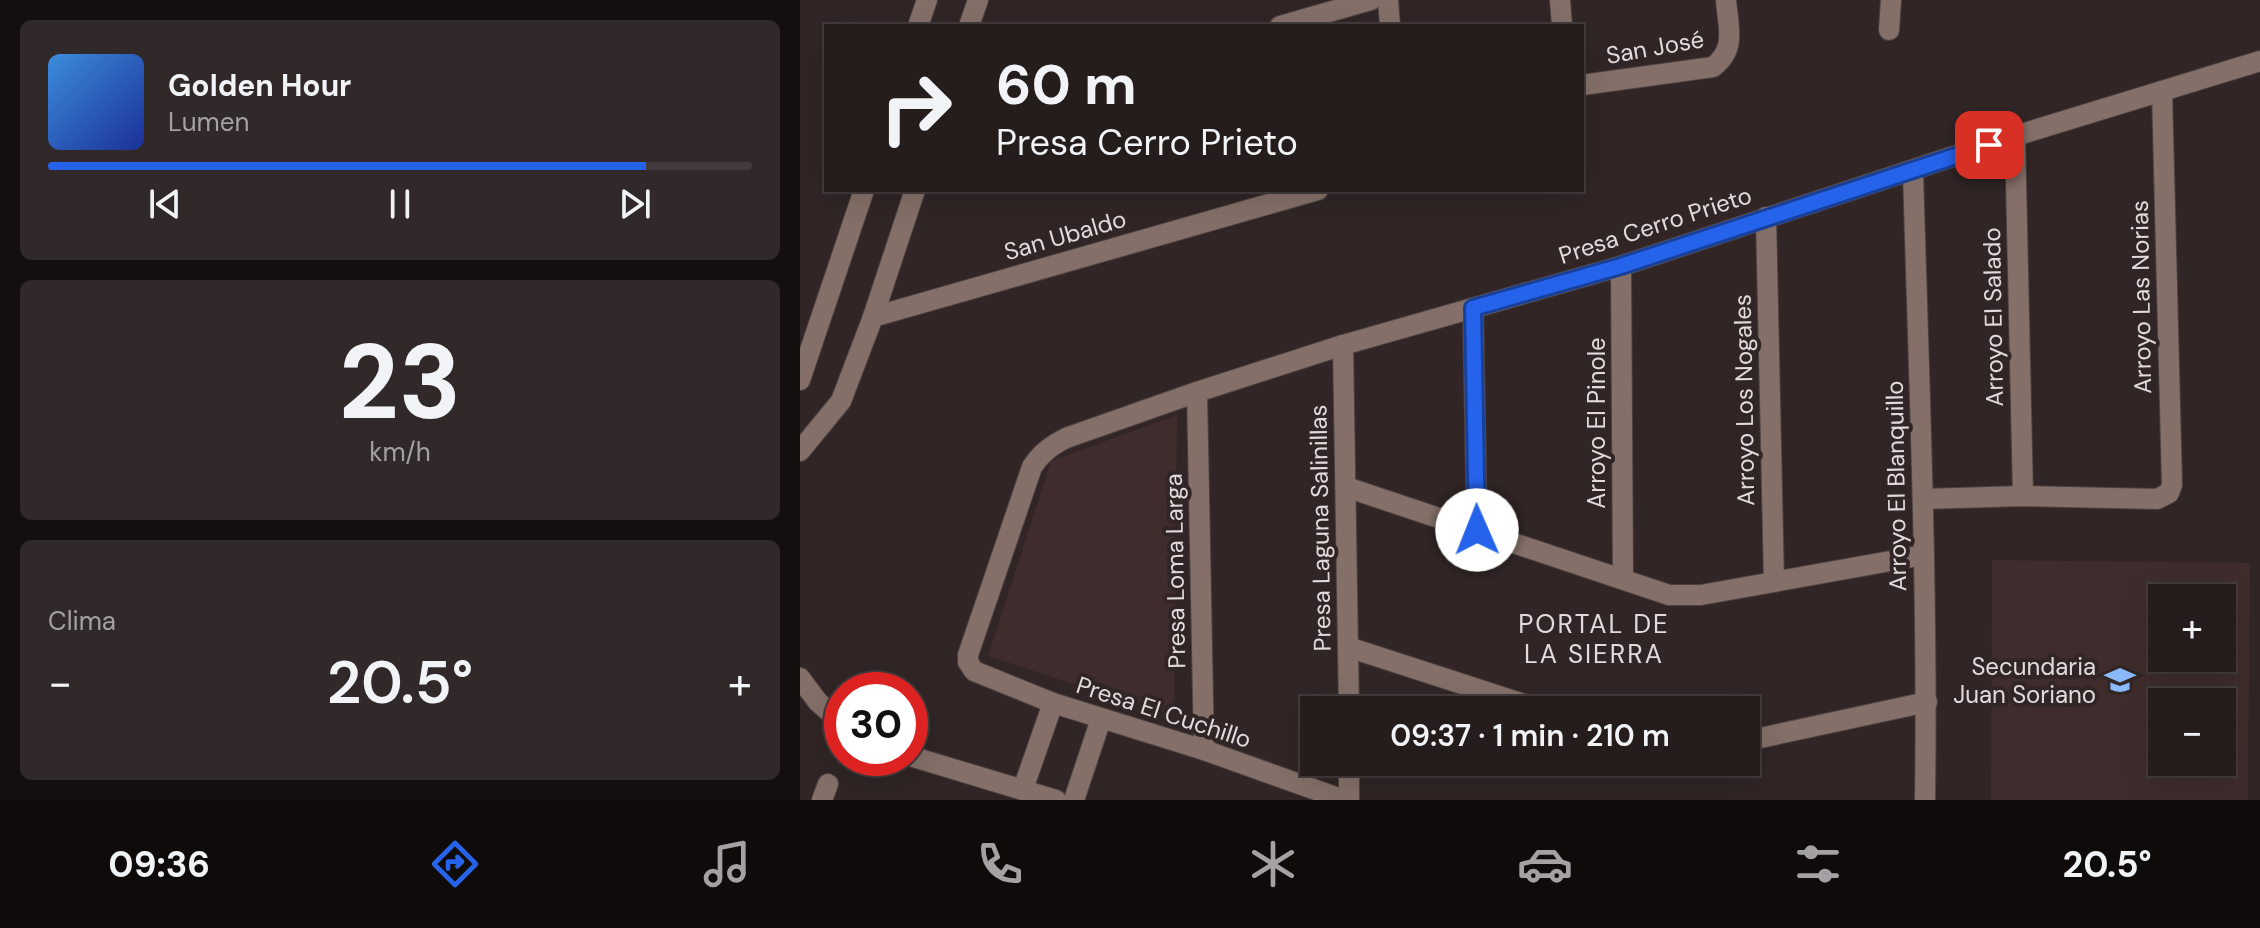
<!DOCTYPE html>
<html lang="es">
<meta charset="utf-8">
<style>
:root{--surface:#251c1c;--page:#312929;--text:#f1f3f6;--muted:#a3a1a3;--line:#423a3b;--accent:#2563eb}
body{margin:0;font-family:"DM Sans",sans-serif;background:var(--page);color:var(--text);height:100vh;display:flex;flex-direction:column;font-size:30px;white-space:nowrap}
*{box-sizing:border-box;margin:0}
p{font-size:26px;color:var(--muted)}
.icon{flex:none;width:44px;height:44px;fill:none;stroke:currentColor;stroke-width:2;stroke-linecap:round;stroke-linejoin:round}
.map{position:relative;flex:1;overflow:hidden}
.sheet{display:flex;flex-direction:column;gap:20px;padding:20px;background:#140f0f;width:800px}
.sheet>*{flex:none}
.guide{position:absolute;left:24px;top:24px;width:760px;height:168px;border-radius:0px;box-shadow:0 8px 32px #0002,0 0 0 2px var(--line);background:#251c1c;color:var(--text);overflow:hidden}
.fabs{position:absolute;left:1348px;top:584px;display:grid;gap:16px}
.fabs a{display:grid;place-items:center;width:88px;height:88px;border-radius:0px;background:var(--surface);box-shadow:0 8px 32px #0002,0 0 0 2px var(--line);font-size:40px}
.speed{position:absolute;left:24px;top:672px;display:flex;gap:16px;font-size:40px;font-weight:700;text-align:center}
.speed>*{display:grid;place-content:center;width:104px;height:104px;border-radius:50%;background:var(--surface);box-shadow:0 8px 32px #0002,0 0 0 2px var(--line);line-height:1}
.speed .limit{border:12px solid #d22;background:#fff;color:#111}
.pin{position:absolute;display:grid;place-items:center;width:68px;height:68px;color:#fff;margin:-34px;border-radius:16px;box-shadow:0 4px 12px #0006}
.me{position:absolute;width:88px;margin:-44px;rotate:359deg;stroke-linejoin:round;filter:drop-shadow(0 0 6px #0008)}
.turn{display:flex;align-items:center;gap:28px;height:168px;padding:0 40px;font-size:36px}
.turn .icon{width:104px;height:104px;stroke-width:2.5}
.turn b{display:block;font-size:56px;line-height:68px}
.big{font-size:60px;font-weight:600;line-height:1.1}
.sheet .widget{flex:1;display:flex;flex-direction:column;justify-content:center;gap:12px;min-width:0;padding:0 28px;border-radius:12px;background:var(--page)}
.sheet .dial{align-items:center;gap:0}
.dial b{font-size:104px;line-height:1}
.song{display:flex;align-items:center;gap:24px}
.cover{width:96px;height:96px;border-radius:12px;background:linear-gradient(135deg,hsl(210 70% 55%),hsl(230 70% 35%))}
.played{height:8px;border-radius:4px;background:linear-gradient(90deg,var(--accent) 85%,var(--line) 85%)}
.keys{display:flex;justify-content:space-around;direction:ltr}
.heat{display:flex;justify-content:space-between;align-items:center;font-size:44px;direction:ltr}
.trip{position:absolute;left:500px;top:696px;width:460px;height:80px;border-radius:0px;background:var(--surface);box-shadow:0 8px 32px #0002,0 0 0 2px var(--line);font-weight:600;line-height:80px;text-align:center}
.tabs{display:flex;height:128px;justify-content:space-around;align-items:center;background:#0f0b0b;color:var(--muted)}
.tabs .icon{width:56px;height:56px}
.tabs .active{color:var(--accent)}
.tabs b{font-size:36px;color:var(--text)}
main{display:flex;flex:1;min-height:0}
.map>svg:first-child{display:block}
.built{fill:#3f2c2c;fill-rule:evenodd}
.lines{fill:none;stroke-linecap:round;stroke-linejoin:round}
.minor-casing{stroke:#4d4242;stroke-width:22}
.minor{stroke:#847068;stroke-width:20}
.route-casing{stroke:#184099;stroke-width:20}
.route{stroke:#2563eb;stroke-width:14}
.labels{text-anchor:middle;dominant-baseline:central;stroke-width:8;stroke-linejoin:round;paint-order:stroke}
.street-label{font-size:24px;fill:#e3dbdb;stroke:#312525}
.poi-label{font-size:24px;fill:#e3dbdb;stroke:#312525;text-anchor:end}
.neighbourhood-label{font-size:26px;letter-spacing:2px;fill:#e3dbdb;stroke:#312525}
</style>
<main>
<section class="sheet">
<div class="widget">
<div class="song"><i class="cover"></i><div><b>Golden Hour</b><p>Lumen</p></div></div>
<div class="played"></div>
<div class="keys"><svg class="icon" aria-label="previous" viewBox="0 0 24 24"><path d="M18 5L8 12l10 7zM5 5v14"/></svg><svg class="icon" aria-label="pause" viewBox="0 0 24 24"><path d="M8 5v14M16 5v14"/></svg><svg class="icon" aria-label="next" viewBox="0 0 24 24"><path d="M6 5l10 7-10 7zM19 5v14"/></svg></div>
</div>
<div class="widget dial"><b>23</b><p>km/h</p></div>
<div class="widget"><p>Clima</p>
<div class="heat"><a>−</a><b class="big">20.5°</b><a>+</a></div>
</div>
</section>
<div class="map">
<svg width="1460" height="800" viewBox="0 0 1460 800">
<rect width="100%" height="100%" fill="#312525"/>
<g class="built">
<path d="M377,415l-3,302 -186,-61 63,-195z"/>
<path d="M1192,560l258,3 -2,237h-257zM1362,598h60v60h-60zM1362,702h60v60h-60z"/>
</g>
<g class="lines">
<g class="minor-casing">
<g id="minor">
<path d="M588,0l2,26"/>
<path d="M760,0l2,26"/>
<path d="M118,26l9,-26"/>
<path d="M169,26l9,-26"/>
<path d="M480,26l91,-26"/>
<path d="M1089,30l2,-30"/>
<path d="M782,85l131,-18c24,-18 15,-40 13,-67"/>
<path d="M1215,136l8,360"/>
<path d="M1113,171c6,210 15,419 12,629"/>
<path d="M966,217l8,365"/>
<path d="M821,266l2,313"/>
<path d="M673,308l4,222"/>
<path d="M73,317l445,-127"/>
<path d="M543,345l6,365"/>
<path d="M0,380l64,-190"/>
<path d="M397,392l7,358"/>
<path d="M0,451l41,-50 32,-84 42,-127"/>
<path d="M546,487l323,108h32l223,-40"/>
<path d="M1123,499l100,-3 134,3 12,-6 3,-8 -10,-394"/>
<path d="M548,647l194,63"/>
<path d="M0,678l18,24 24,21"/>
<path d="M946,741l181,-39"/>
<path d="M110,756l146,44"/>
<path d="M549,762v38"/>
<path d="M223,789l30,-86"/>
<path d="M22,800l6,-16"/>
<path d="M274,800l27,-81"/>
<path d="M544,800l-140,-50 -151,-47 -79,-32 -6,-9v-7l64,-188c9,-14 19,-21 34,-29l131,-46 146,-47 278,-79 394,-130 245,-75"/>
</g>
</g>
<use href="#minor" class="minor"/>
</g>
<g class="lines">
<g class="route-casing">
<path id="route" d="M677,530l-4,-222 148,-42 368,-121"/>
</g>
<use href="#route" class="route"/>
</g>
<defs>
<g id="school-bare" transform="scale(2.4)"><path d="M0-5L7-2L0 1L-7-2ZM-4 1L0 2.5L4 1V4Q0 6-4 4Z" fill="#8abafc" stroke="#312525" stroke-width="2.5" paint-order="stroke"/></g>
</defs>
<g fill-rule="evenodd">
<use href="#school-bare" x="1320" y="680"/>
</g>
<g class="labels">
<g class="street-label">
<text transform="translate(855 47) rotate(-10)">San José</text>
<text transform="translate(855 225) rotate(-18)">Presa Cerro Prieto</text>
<text transform="translate(265 235) rotate(-16)">San Ubaldo</text>
<text transform="translate(1341 297) rotate(-91)">Arroyo Las Norias</text>
<text transform="translate(1193 317) rotate(-91)">Arroyo El Salado</text>
<text transform="translate(944 400) rotate(-91)">Arroyo Los Nogales</text>
<text transform="translate(796 423) rotate(-90)">Arroyo El Pinole</text>
<text transform="translate(1096 486) rotate(-91)">Arroyo El Blanquillo</text>
<text transform="translate(520 528) rotate(-91)">Presa Laguna Salinillas</text>
<text transform="translate(375 571) rotate(-91)">Presa Loma Larga</text>
<text transform="translate(364 712) rotate(18)">Presa El Cuchillo</text>
</g>
<g class="poi-label">
<text x="1296" y="666">Secundaria<tspan x="1296" dy="28">Juan Soriano</tspan></text>
</g>
<g class="neighbourhood-label">
<text x="794" y="624">PORTAL DE<tspan x="794" dy="30">LA SIERRA</tspan></text>
</g>
</g>
</svg>
<div class="fabs">
<a>+</a>
<a>−</a>
</div>
<div class="speed"><div class="limit">30</div></div>
<div class="pin" style="left:1189px;top:145px;background:#d93025"><svg class="icon" aria-label="arrive" viewBox="0 0 24 24"><path d="M6 21V4h12l-3 4 3 4H6"/></svg></div>
<svg class="me" style="left:677px;top:530px" viewBox="-20 -20 40 40"><circle r="19" fill="#fff"/><path d="M0-13L10 11 0 6-10 11z" fill="#2563eb"/></svg>
<div class="trip">09:37 · 1 min · 210 m</div>
<div class="guide">
<div class="turn"><svg class="icon" aria-label="right" viewBox="0 0 24 24"><path d="M7 20v-9h11M14 6l5 5-5 5"/></svg><div><b>60 m</b>Presa Cerro Prieto</div></div>
</div>
</div>
</main>
<nav class="tabs">
<b>09:36</b>
<svg class="icon active" aria-label="directions" viewBox="0 0 24 24"><path d="M12 3l9 9-9 9-9-9zM9 14v-3h6M13 9l2 2-2 2"/></svg>
<svg class="icon" aria-label="music" viewBox="0 0 24 24"><path d="M9 18V5l10-2v13"/><circle cx="6" cy="18" r="3"/><circle cx="16" cy="16" r="3"/></svg>
<svg class="icon" aria-label="phone" viewBox="0 0 24 24"><path d="M5 4h4l2 5-3 2q2 4 5 5l2-3 5 2v4C11 20 4 13 5 4z"/></svg>
<svg class="icon" aria-label="climate" viewBox="0 0 24 24"><path d="M12 3v18M4 7l16 10M4 17L20 7"/></svg>
<svg class="icon" aria-label="car" viewBox="0 0 24 24"><path d="M5 17H2v-5l4-1 3-4h7l3 4 3 1v5h-3M9 17h6M6 11h13"/><circle cx="7" cy="17" r="2"/><circle cx="17" cy="17" r="2"/></svg>
<svg class="icon" aria-label="filters" viewBox="0 0 24 24"><path d="M4 7h16M4 17h16"/><circle cx="9" cy="7" r="2"/><circle cx="15" cy="17" r="2"/></svg>
<b>20.5°</b>
</nav>
